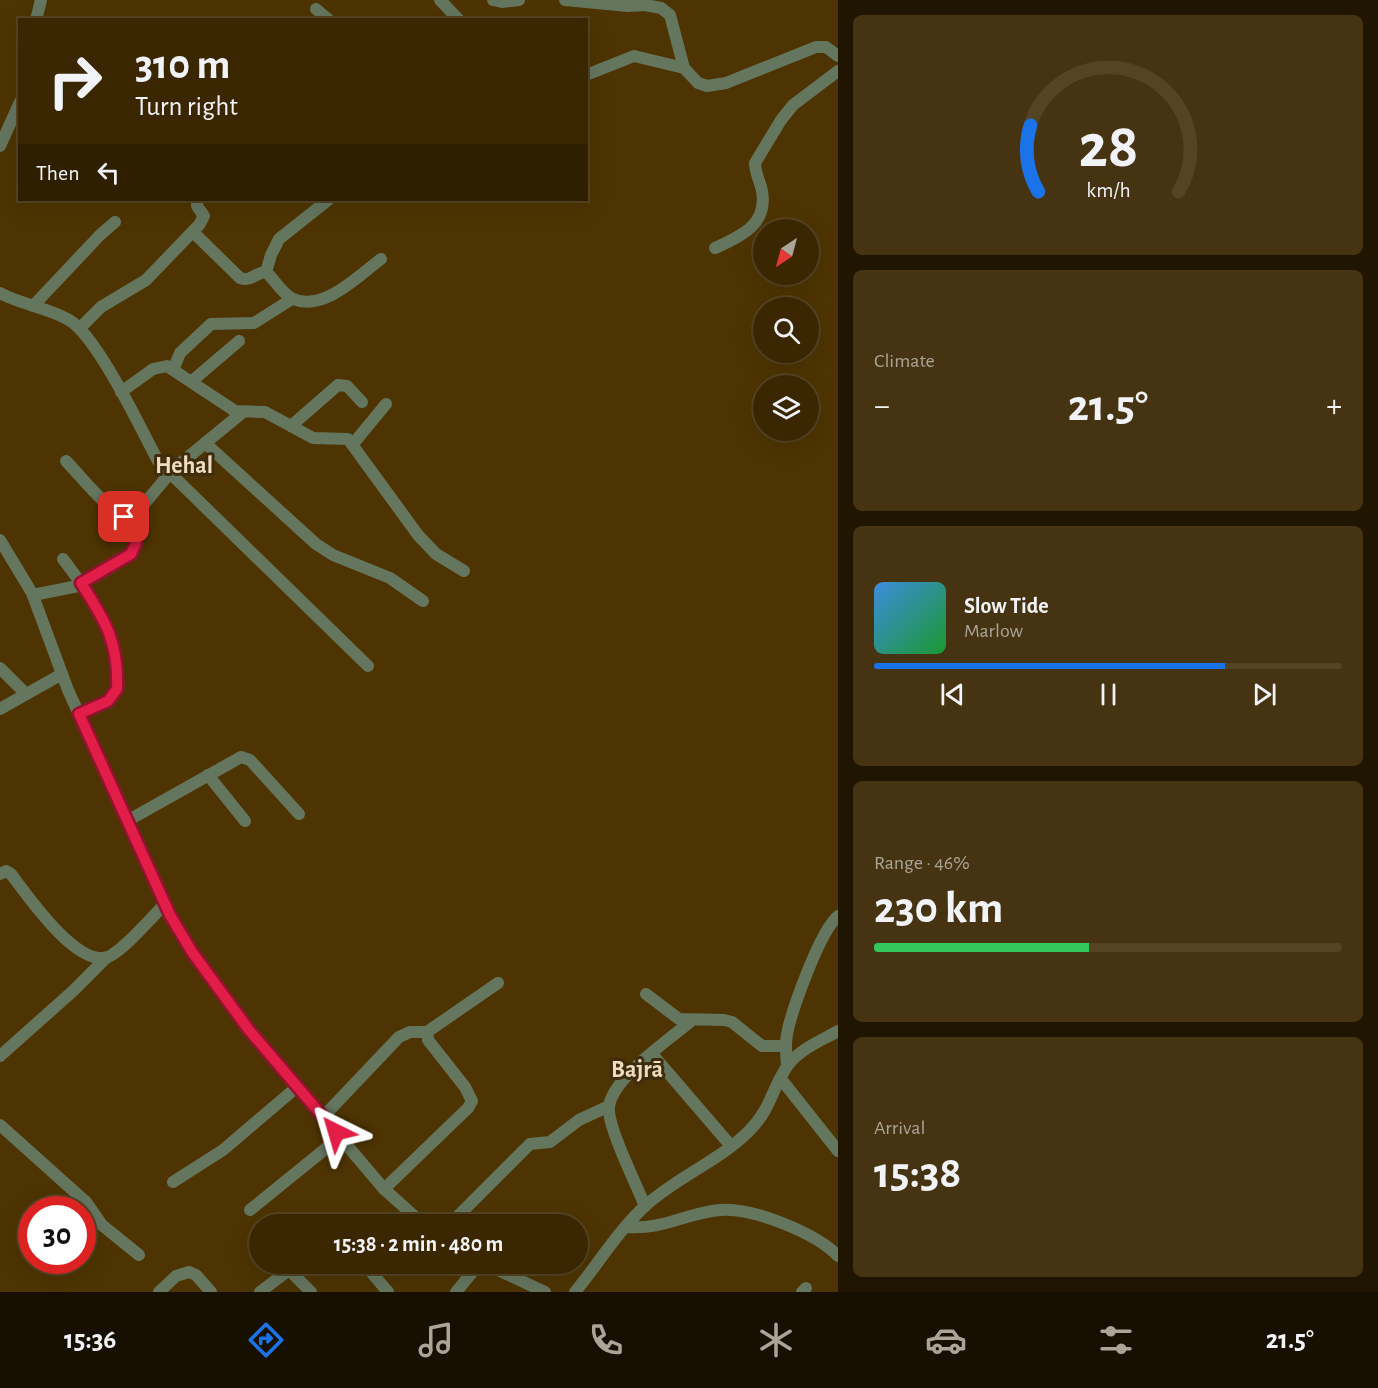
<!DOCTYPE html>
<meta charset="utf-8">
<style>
:root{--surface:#3a2702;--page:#453311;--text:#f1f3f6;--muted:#aba599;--line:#544424;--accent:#1a73e8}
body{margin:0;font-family:"Alegreya Sans",sans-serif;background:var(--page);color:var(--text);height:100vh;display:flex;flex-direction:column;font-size:22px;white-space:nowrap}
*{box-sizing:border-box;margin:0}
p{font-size:20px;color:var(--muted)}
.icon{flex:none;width:33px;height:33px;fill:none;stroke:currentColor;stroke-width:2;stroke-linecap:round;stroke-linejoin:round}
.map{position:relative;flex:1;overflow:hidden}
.drawer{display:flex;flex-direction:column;gap:15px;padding:15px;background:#201501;width:540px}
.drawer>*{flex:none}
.banner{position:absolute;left:18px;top:18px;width:570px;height:183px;border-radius:0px;box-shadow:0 6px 24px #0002,0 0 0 2px var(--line);background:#3a2702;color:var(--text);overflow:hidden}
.needle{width:39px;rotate:216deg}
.buttons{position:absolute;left:753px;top:219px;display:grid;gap:12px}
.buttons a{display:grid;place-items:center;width:66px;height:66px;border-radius:50%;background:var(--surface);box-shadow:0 6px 24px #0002,0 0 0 2px var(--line);font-size:30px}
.speed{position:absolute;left:18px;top:1196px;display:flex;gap:12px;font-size:30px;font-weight:700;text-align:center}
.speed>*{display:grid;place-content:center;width:78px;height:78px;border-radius:50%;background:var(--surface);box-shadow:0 6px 24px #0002,0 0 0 2px var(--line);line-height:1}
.speed .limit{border:9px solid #d22;background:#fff;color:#111}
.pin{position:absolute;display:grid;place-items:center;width:51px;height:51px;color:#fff;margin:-26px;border-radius:12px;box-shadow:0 3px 9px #0006}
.me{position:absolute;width:66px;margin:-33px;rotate:320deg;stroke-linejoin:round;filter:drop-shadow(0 0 4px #0008)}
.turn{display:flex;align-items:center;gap:21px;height:126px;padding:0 18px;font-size:27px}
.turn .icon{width:78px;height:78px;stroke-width:2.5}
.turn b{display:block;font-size:42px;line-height:51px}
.then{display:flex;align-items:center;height:57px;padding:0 18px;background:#0003;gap:12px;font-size:22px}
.big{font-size:45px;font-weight:700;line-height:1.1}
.drawer .tile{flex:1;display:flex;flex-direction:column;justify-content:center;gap:9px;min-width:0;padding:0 21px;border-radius:9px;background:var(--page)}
.drawer .dial{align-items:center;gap:0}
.dial svg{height:156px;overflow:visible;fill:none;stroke:var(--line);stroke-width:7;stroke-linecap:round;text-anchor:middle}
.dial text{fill:var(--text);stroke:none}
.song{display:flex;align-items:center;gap:18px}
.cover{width:72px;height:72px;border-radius:9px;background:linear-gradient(135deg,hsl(210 70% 55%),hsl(130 70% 35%))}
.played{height:6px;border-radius:3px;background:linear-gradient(90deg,var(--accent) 75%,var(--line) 75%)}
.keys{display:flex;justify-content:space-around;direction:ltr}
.heat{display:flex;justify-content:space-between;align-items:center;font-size:33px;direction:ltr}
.charge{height:9px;border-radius:4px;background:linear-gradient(90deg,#34c759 46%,var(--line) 0)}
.trip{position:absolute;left:249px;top:1214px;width:339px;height:60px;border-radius:30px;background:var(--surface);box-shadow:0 6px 24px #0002,0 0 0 2px var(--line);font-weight:700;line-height:60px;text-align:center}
.tab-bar{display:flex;height:96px;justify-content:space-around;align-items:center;background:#171001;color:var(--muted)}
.tab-bar .icon{width:42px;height:42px}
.tab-bar .on{color:var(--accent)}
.tab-bar b{font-size:27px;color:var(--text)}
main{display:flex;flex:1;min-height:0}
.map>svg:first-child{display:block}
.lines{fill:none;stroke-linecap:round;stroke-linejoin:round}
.minor{stroke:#65765f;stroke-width:12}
.route-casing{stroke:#92132f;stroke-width:15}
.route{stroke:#e11d48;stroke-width:10}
.labels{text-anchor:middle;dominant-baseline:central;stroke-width:6;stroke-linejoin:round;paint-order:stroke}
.district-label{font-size:24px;font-weight:bold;fill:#efdbbe;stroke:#3e2c0c}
</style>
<main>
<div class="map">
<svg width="838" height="1292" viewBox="0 0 838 1292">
<rect width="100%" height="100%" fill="#4e3402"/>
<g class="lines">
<g class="minor">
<path d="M440,0l19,20"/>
<path d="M493,0l9,2 17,-2"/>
<path d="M565,0l63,6 17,-1 16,3 9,7 14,53 14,15 9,3 19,-3 90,-36h10l12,9"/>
<path d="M316,9l13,11"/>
<path d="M36,20l5,-20"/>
<path d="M586,75l48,-19 50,12"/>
<path d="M0,146l20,-44"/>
<path d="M193,232l47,46c12,4 16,-6 26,-6 9,8 16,22 27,27 31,13 65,-23 88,-40"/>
<path d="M715,248c26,-12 53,-23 47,-57 -2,-10 -7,-18 -7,-28l26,-43 12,-15 45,-34"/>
<path d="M266,272l5,-17 8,-16 49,-39"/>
<path d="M0,293c22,12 47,14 69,27 28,16 72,109 89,141l7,6h11l67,-55"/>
<path d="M33,306l67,-71 15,-13"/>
<path d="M80,328l21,-21 45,-27 53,-55 5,-9 -7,-10v-6"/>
<path d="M174,368l6,-15 31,-29 43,-1 38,-24"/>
<path d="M192,381l47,-40"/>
<path d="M121,392l32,-23 14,-3 68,45 30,1 48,26 35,1 70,96 18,19 28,17"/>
<path d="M291,426l47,-41 9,1 15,16"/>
<path d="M205,443l111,101 17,11 57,23 33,23"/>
<path d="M353,444l33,-40"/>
<path d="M66,461c21,22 40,49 67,60"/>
<path d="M170,473l198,193"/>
<path d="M0,540l32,53 36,97 102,225 22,37 57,78 135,159 39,35"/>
<path d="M63,559c29,38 48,62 54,112 1,10 2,19 -5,26 -8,9 -23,13 -33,17"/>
<path d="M81,583c13,-7 53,-25 55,-39 2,-10 -4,-19 -1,-29l40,-48"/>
<path d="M33,595l50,-10"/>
<path d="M0,668l26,26"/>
<path d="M0,709l62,-35"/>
<path d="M208,775l37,46"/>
<path d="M127,821l114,-64 9,3 49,54"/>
<path d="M0,874l6,-3 5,3c16,21 66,94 97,83 15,-6 44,-40 57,-53"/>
<path d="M646,994l33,25 45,1 8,2 30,24h24"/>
<path d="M652,1054l79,92"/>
<path d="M0,1056l73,-65 33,-33"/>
<path d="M787,1066c-1,-11 -2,-21 0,-32 5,-25 33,-103 51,-118"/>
<path d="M781,1079l57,72"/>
<path d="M323,1117l76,-80 11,-5h17"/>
<path d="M0,1125l86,77 16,23 37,30"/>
<path d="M173,1182l50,-32 74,-63"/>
<path d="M384,1189l84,-81 4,-7 -7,-14 -37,-47 -1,-8 71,-49"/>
<path d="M645,1206c-8,-20 -38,-80 -36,-99 3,-29 60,-67 82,-86"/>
<path d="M250,1210l90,-73"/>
<path d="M450,1224l80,-80 20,-2 29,-22 30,-14"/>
<path d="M626,1227c39,3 59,-14 94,-17 32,-3 96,23 118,46"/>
<path d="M258,1239l2,2"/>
<path d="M282,1263l29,29"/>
<path d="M483,1263l62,29"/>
<path d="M366,1266l22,26"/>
<path d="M159,1292l17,-16 13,-4 7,3 15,17"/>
<path d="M260,1292l29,-22"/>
<path d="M456,1292l24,-29"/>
<path d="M575,1292c23,-28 43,-61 70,-86 32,-29 74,-45 104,-75 22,-22 22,-40 37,-63 11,-18 35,-27 52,-37"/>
<path d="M802,1292l4,-4"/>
</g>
</g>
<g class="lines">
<g class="route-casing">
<path id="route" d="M124,517l9,4 3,22 -5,11 -50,29c24,37 38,60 36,106l-9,12 -29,13 91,201 22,37 57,78 87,102"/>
</g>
<use href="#route" class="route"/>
</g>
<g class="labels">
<g class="district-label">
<text x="184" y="466">Hehal</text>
<text x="637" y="1070">Bajrā</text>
</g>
</g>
</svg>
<div class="buttons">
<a><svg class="needle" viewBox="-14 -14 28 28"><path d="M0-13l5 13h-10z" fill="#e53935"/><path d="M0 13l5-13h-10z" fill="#aba599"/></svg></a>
<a><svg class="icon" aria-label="search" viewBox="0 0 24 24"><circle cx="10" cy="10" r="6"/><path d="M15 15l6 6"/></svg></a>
<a><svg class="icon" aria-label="layers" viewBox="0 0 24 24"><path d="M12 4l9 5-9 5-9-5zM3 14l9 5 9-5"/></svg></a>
</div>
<div class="speed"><div class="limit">30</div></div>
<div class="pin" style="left:124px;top:517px;background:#d93025"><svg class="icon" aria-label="arrive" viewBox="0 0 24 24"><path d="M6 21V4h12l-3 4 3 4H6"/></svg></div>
<svg class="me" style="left:336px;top:1132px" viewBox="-20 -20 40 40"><path d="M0-17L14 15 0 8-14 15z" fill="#e11d48" stroke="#fff" stroke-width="4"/></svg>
<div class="trip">15:38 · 2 min · 480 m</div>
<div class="banner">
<div class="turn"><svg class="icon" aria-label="right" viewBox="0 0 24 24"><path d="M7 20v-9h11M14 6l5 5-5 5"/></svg><div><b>310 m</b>Turn right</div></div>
<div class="then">Then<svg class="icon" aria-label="left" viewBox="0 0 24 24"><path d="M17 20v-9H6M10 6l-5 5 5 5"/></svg></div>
</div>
</div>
<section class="drawer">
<div class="tile dial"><svg viewBox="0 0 100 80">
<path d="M14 69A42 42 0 1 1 86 69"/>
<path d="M14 69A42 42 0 0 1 10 35" stroke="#1a73e8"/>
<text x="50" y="56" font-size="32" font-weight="700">28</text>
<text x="50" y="72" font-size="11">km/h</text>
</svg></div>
<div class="tile"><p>Climate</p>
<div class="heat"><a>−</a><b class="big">21.5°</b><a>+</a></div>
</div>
<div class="tile">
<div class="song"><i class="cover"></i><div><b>Slow Tide</b><p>Marlow</p></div></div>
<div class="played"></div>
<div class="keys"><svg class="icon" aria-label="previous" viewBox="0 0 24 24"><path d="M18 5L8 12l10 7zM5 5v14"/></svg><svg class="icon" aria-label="pause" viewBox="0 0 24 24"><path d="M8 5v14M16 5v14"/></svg><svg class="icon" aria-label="next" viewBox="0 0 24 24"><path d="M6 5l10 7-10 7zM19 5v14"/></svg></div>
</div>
<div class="tile"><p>Range · 46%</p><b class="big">230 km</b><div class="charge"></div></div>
<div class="tile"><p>Arrival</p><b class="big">15:38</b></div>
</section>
</main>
<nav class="tab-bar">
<b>15:36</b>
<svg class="icon on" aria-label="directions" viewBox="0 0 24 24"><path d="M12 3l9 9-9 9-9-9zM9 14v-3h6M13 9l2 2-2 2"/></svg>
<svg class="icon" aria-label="music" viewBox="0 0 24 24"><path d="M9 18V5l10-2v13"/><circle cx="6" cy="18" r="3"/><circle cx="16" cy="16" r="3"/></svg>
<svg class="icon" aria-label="phone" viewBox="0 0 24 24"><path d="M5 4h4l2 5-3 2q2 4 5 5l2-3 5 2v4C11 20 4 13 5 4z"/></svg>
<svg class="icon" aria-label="climate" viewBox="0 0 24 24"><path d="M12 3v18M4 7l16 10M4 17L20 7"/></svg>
<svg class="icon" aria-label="car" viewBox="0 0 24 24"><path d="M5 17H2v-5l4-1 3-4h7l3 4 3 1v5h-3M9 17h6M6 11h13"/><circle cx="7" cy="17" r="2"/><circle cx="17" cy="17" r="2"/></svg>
<svg class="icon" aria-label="filters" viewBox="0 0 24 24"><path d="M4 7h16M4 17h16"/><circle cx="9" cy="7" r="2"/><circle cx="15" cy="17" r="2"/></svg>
<b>21.5°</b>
</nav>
